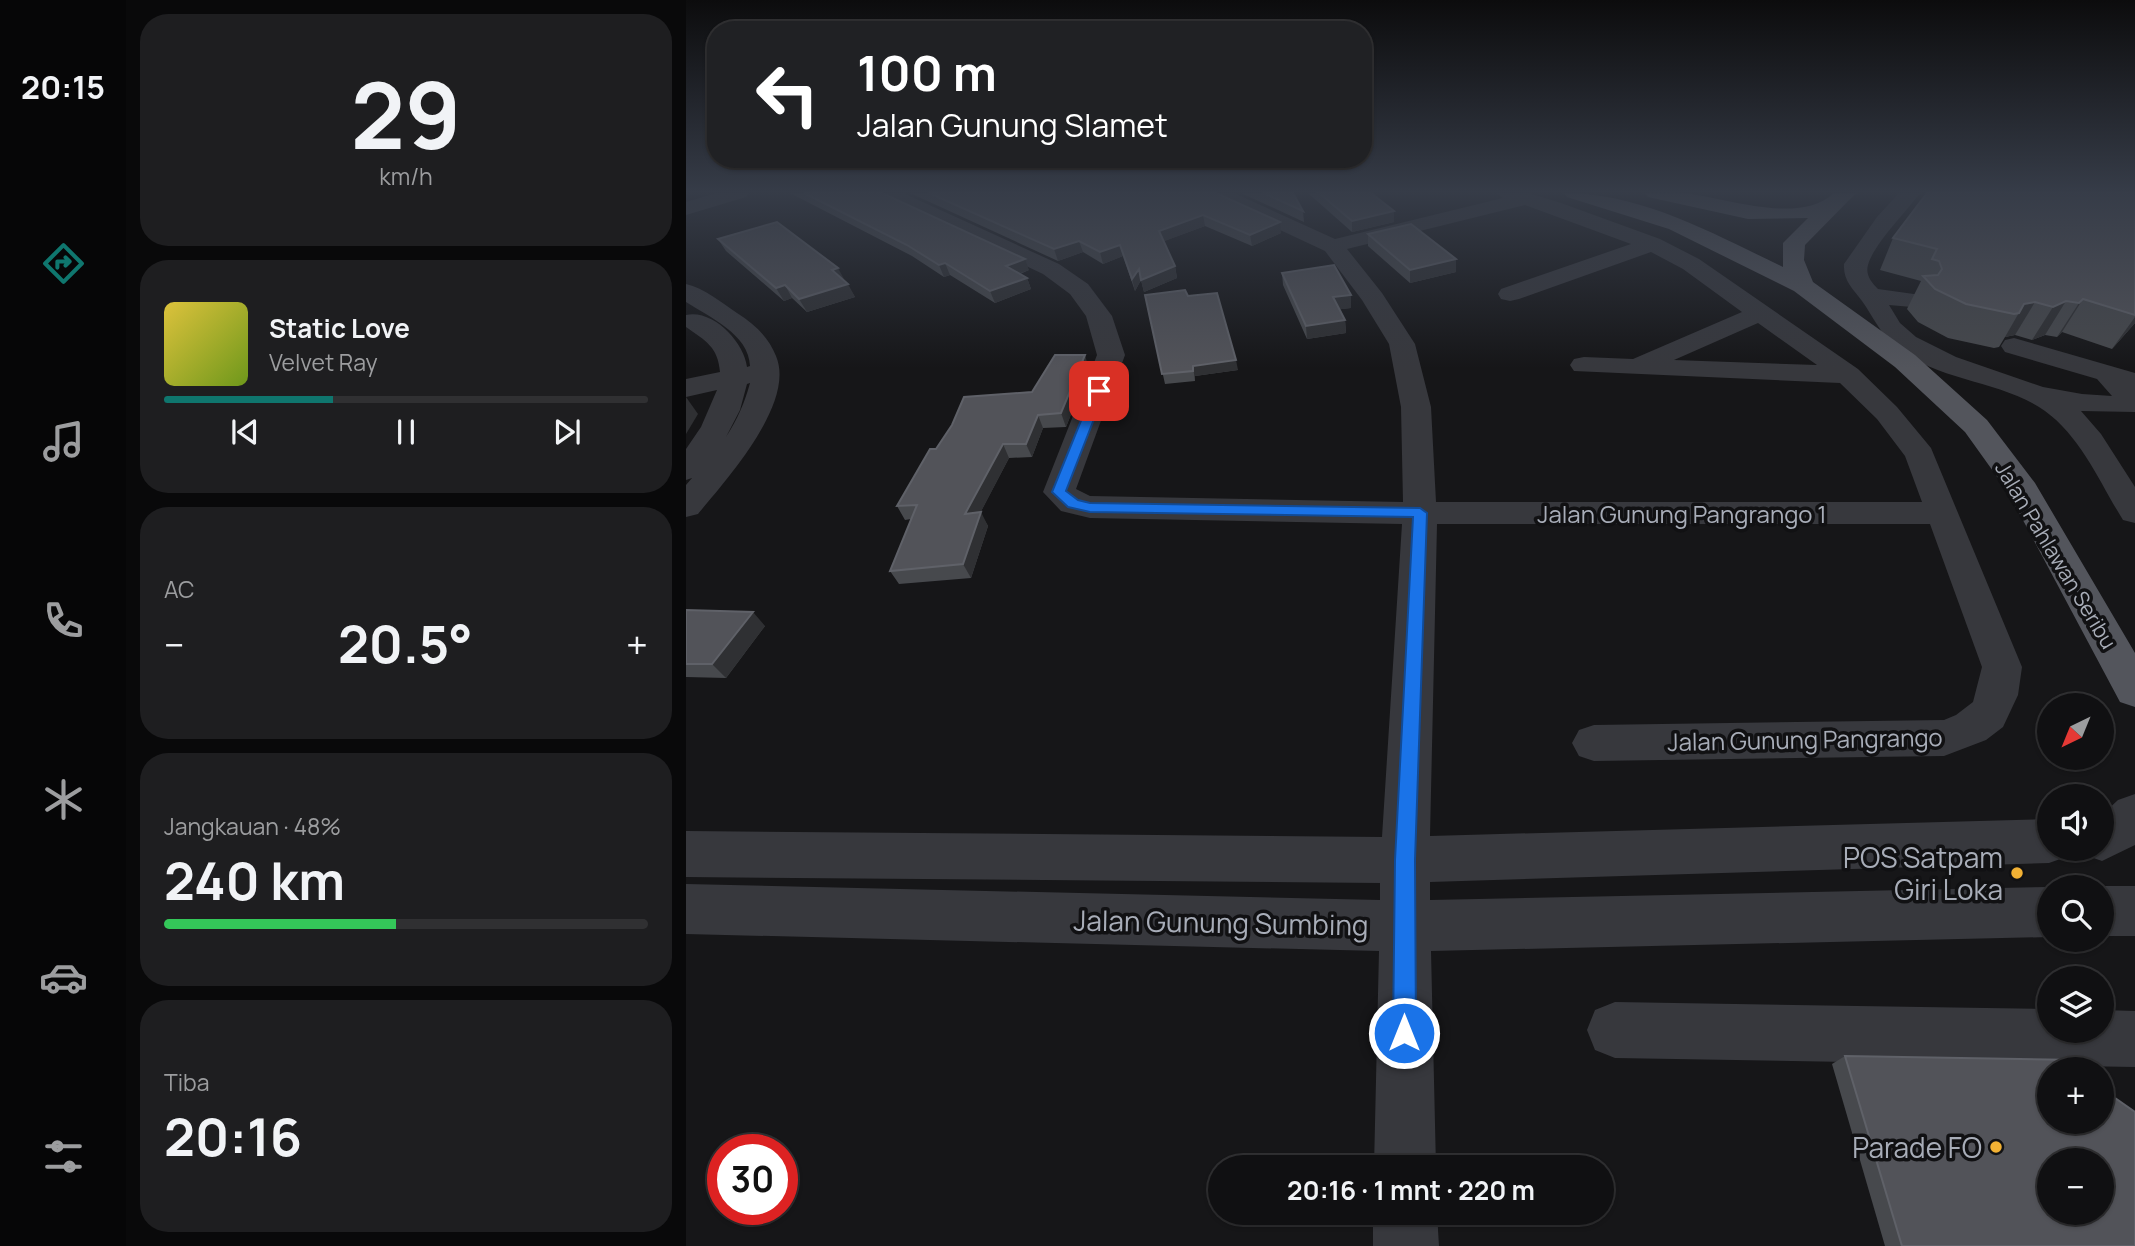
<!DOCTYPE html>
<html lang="id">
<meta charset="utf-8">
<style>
:root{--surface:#101012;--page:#1e1e20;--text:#f1f3f6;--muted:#9c9d9f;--line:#303032;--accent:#0f766e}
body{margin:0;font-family:Manrope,sans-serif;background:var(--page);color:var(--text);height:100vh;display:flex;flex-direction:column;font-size:26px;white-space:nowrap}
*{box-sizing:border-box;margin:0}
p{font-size:23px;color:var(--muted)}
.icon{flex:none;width:38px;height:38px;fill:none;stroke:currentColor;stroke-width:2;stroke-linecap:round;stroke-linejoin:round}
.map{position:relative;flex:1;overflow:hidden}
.drawer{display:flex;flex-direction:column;gap:14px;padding:14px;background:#09090a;width:560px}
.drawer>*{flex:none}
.hud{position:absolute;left:21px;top:21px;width:665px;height:147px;border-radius:28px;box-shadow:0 2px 5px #0004,0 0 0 2px var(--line);background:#202124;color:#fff;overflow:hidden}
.needle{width:46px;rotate:223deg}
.buttons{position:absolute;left:1351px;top:693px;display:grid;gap:14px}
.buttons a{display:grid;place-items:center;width:77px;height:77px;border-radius:50%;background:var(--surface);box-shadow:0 2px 5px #0004,0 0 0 2px var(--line);font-size:35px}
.speed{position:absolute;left:21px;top:1134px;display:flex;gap:14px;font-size:35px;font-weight:700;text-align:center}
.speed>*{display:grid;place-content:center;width:91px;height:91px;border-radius:50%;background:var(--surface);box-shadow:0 2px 5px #0004,0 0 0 2px var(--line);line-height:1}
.speed .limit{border:10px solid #d22;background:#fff;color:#111}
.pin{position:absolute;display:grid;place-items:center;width:60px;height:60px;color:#fff;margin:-30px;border-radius:14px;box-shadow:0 4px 10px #0006}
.me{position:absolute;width:77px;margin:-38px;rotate:0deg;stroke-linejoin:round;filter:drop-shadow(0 0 5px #0008)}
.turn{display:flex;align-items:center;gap:24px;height:147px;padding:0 35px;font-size:32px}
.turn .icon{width:91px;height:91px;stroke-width:2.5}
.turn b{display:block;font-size:49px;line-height:60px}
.big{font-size:52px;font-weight:700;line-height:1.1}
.drawer .tile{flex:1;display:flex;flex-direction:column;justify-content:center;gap:10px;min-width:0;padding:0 24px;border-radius:28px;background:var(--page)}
.drawer .dial{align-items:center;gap:0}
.dial b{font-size:91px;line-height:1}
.song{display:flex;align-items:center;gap:21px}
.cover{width:84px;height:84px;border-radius:10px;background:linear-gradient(135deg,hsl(50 70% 55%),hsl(80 70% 35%))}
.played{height:7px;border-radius:4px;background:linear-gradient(90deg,var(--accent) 35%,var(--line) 35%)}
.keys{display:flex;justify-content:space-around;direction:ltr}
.heat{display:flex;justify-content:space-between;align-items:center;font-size:38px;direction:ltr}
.charge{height:10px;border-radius:5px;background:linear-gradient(90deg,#34c759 48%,var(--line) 0)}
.trip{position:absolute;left:522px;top:1155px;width:406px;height:70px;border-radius:35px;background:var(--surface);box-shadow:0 2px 5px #0004,0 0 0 2px var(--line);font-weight:700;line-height:70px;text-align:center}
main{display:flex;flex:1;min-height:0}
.menu{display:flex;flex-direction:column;width:126px;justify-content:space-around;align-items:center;background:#060607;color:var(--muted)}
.menu .icon{width:49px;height:49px}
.menu .selected{color:var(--accent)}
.menu b{font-size:32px;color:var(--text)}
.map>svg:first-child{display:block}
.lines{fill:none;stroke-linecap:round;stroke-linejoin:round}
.minor{fill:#37383d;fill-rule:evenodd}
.major{fill:#53555c;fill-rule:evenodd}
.wall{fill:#47494d}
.shaded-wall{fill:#2f3033}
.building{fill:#525359;stroke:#5f6168;stroke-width:2;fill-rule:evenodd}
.route{fill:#1a73e8;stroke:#114b97;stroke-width:2}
.poi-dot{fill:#f2b134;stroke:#111113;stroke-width:2.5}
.labels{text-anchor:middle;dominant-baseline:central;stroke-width:7;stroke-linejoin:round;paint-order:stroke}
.far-street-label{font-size:21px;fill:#a8adb8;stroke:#111113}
.street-label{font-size:24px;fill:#a8adb8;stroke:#111113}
.near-poi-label{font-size:28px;fill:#a8adb8;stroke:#111113;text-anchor:end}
.near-street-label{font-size:28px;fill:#a8adb8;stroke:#111113}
</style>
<main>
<nav class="menu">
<b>20:15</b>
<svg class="icon selected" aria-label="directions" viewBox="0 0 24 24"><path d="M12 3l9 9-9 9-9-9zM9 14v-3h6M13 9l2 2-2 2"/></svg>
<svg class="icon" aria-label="music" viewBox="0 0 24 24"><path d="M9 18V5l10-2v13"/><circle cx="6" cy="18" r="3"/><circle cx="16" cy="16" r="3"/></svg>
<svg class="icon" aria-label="phone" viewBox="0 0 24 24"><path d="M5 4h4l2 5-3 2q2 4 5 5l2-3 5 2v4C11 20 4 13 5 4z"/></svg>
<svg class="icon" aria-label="climate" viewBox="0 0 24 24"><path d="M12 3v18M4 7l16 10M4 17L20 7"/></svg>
<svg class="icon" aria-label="car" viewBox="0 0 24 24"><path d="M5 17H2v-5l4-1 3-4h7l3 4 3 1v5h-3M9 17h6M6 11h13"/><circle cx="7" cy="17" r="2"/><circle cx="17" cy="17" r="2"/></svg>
<svg class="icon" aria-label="filters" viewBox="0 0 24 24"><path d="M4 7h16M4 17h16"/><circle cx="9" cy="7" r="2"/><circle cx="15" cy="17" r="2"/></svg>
</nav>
<section class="drawer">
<div class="tile dial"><b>29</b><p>km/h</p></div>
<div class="tile">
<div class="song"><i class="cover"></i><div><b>Static Love</b><p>Velvet Ray</p></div></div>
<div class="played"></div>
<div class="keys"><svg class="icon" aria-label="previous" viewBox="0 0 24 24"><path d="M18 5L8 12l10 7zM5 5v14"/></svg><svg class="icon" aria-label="pause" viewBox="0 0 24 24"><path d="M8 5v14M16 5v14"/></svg><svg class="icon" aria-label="next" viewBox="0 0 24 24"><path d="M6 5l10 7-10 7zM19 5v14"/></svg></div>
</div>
<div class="tile"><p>AC</p>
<div class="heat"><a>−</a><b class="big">20.5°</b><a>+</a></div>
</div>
<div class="tile"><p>Jangkauan · 48%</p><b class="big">240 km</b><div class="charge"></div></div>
<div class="tile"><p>Tiba</p><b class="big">20:16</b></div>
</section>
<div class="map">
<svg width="1449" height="1246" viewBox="0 0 1449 1246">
<rect width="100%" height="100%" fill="#161618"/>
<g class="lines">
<g class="minor">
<path d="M31,193h32l-3,4 -60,18v-13z"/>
<path d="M190,193h27l156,71 29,20 24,32 13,39 -49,134 14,7 313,6 -2,-95 -12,-63 -27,-44 -37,-49 -115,-54 -3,-4h27l101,46 168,-41 -7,-5h32l33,10 99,36 39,20 159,110 39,38 34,41 91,219 -4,28 -15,32 -17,13 -42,16 -350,5 -15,-5 -7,-13 7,-13 15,-5 350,-5 12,-5 17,-13 9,-35 -52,-143h-493l-7,312 619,-17v30h20l-3,8 -17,6 -619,19v18l619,-13v50l-618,14 5,216h-62l5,-216 -693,-17v-50l694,16v-17l-694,-6v-46l696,6 20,-313 -312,-6 -29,-7 -18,-19 54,-137 -11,-39 -16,-22 -27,-20 -164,-77zM839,205l106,39 -130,45 -3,5 3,5 9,2 9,-2 132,-47 32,17 59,43 -109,47 -49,-2 -10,2 -4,6 4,6 266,12 37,36 28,37 17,46h-486l-5,-95 -16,-63 -33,-51 -35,-44zM1072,323l59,42 -143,-5z"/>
<path d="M1213,193h21c-13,18 -47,52 -52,72 -3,10 4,18 10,24l43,6 3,5 -3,5 -9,2 -23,-2 11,18 16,14 40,20 87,30 39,7 30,2 -15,-17 -92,-27 -4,-6 4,-6 9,-2 121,35v39l-54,-1 20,23 34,53v36l-12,-3c-23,-37 -42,-83 -78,-109 -44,-31 -105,-29 -148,-63 -16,-13 -23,-30 -35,-47 -9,-12 -19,-20 -18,-37l33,-47z"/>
<path d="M0,284c18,4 36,19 51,29 17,11 31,23 39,43 20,47 -50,124 -78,158l-12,3v-32l6,-7 -6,2v-31l15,-22 16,-37 -31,7v-18l34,-7c-2,-25 -14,-31 -34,-45v-12c27,-6 58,27 61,52l3,-1c-1,-32 -41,-49 -64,-64zM64,383c-5,19 -13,37 -24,54l14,-27 7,-26z"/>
<path d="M1449,794v51l-33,16 -17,-6 -2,-6h19v-34l16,-15z"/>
<path d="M1416,886h33v50h-33v-49h-3z"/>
<path d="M929,1002l434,7v22h53v-21l33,1v56l-520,-9 -20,-8 -8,-20 8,-20z"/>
<path d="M687,1213h64l2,33h-66z"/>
</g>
<path class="major" d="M878,193c78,0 150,41 219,74v-24l25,-25 -60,1 -100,-22 -3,-4c13,0 26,-1 38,0 42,4 116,33 151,0h22l-51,52 -1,15 9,22 102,73 72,65 48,63 100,170v54l-15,-5 -112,-210 -43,-60 -70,-65 -101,-76 -125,-62 -102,-32z"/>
</g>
<g class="wall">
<path d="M104,193h92l147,77 -9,4 7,4 4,11 -36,14 -45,-28 -6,2 -32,-21z"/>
<path d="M224,193h306l65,40 -29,13 -47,-20 -41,15 11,25 2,12 -33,14 -3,-12 -6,11 -12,-35 -20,8 -20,-12 -25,9z"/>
<path d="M555,193h52l10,18 1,11z"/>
<path d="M622,193h63l23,29 -42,10z"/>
<path d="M1449,193v130l-23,26 -50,-17 -5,5 -12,-2 -13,5 -17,-5 -10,2 -6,10 -5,1 -46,-10 -30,-16 -11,-13 14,-28 -41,-11 13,-32z"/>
<path d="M682,234l88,25v13l-46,11 -42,-37z"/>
<path d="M32,239l127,42 10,16 -48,15 -15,-14 -8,3 -58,-50z"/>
<path d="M596,273l69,35 -11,1 5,11 1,13 -39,6 -24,-54z"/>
<path d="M459,295l43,1 50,74 -43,6v5l-30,3z"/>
<path d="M403,369l-23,58 -23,1 -11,29 -23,1 -29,55 8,13 -17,52 -72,6 -9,-13 21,-52 -6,1 -8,-14 39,-57 96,-57z"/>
<path d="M0,610l79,16 -39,52 -40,-1z"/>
<path d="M1159,1056l290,190h-250l-53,-182z"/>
</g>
<g class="shaded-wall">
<path d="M708,211v11l-42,10v-11z"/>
<path d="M517,215l2,11 -43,16 -3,-11z"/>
<path d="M594,222l1,11 -29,13 -2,-11z"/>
<path d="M393,241l4,11 -25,9 -4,-12z"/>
<path d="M434,245l3,11 -20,8 -3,-12z"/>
<path d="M339,259l4,11 -19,7 -4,-11z"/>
<path d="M770,259v13l-46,11v-13z"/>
<path d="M259,263l5,12 -6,2 -5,-12z"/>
<path d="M489,266l2,12 -33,14 -3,-12 -6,11 -3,-12 7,-10z"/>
<path d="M152,268l7,13 -13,-11z"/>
<path d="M341,278l4,11 -36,14 -5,-12z"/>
<path d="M162,284l7,13 -48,15 -8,-13z"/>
<path d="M99,285l7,13 -8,3 -8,-13z"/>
<path d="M665,295v13l-17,2 -1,-13z"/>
<path d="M1397,299l-21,33 -5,5 22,-34z"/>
<path d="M1380,301l-21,34 -13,5 21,-33z"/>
<path d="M1349,302l-20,33 -10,2 19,-33z"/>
<path d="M1449,317v6l-23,26z"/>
<path d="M659,320l1,13 -39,6 -1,-13z"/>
<path d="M399,355l4,14 -23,58 -5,-14z"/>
<path d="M550,360l2,10 -43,6v5l-2,-15z"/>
<path d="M0,397l12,17 -12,20z"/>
<path d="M352,415l5,13 -11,29 -6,-13z"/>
<path d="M317,444l6,14 -36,69 -8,-13z"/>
<path d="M295,512l7,14 -17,52 -8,-14z"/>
<path d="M67,612l12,14 -39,52 -14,-14z"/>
</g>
<g class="building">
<path d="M118,193h78l143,66 -19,7 21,12 -37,13 -45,-28 -6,2 -32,-20z"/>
<path d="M243,193h287l64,29 -30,13 -47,-20 -44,16 16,35 -34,14 -2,-11 -7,10 -12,-34 -20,7 -21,-11 -25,8z"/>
<path d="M577,193h30l10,18z"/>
<path d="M633,193h52l23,18 -42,10z"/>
<path d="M1241,193h208v122l-52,-16 -4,4 -13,-2 -13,6 -18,-5 -11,2 -5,9 -5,1 -48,-10 -31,-15 -12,-13 15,-1 4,-6 -3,-8 -7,-2 5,-10 -44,-11z"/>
<path d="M91,222l61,46 -6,2 16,14 -49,15 -14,-14 -9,3 -58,-49z"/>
<path d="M725,224l45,35 -46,11 -42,-36z"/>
<path d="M648,265l17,30 -18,2 12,23 -39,6 -24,-53z"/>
<path d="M499,290l3,6 29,-3 19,67 -43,6v5l-31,3 -17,-79z"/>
<path d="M369,355h30l-24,58 -23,2 -12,29h-23l-38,70 16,-2 -18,52 -73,7 27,-66 -20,1 33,-57h6l16,-24 12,-28 68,-5z"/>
<path d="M0,610l67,2 -41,52h-26z"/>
<path d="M1159,1056l233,4 4,9h-33v53h53v-33l33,23v134h-233zM1363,1160h53v53h-53z"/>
</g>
<linearGradient id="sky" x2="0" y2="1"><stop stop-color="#0c0c0d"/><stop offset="0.52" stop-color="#363c48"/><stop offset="1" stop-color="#363c48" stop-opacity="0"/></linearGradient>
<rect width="1449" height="368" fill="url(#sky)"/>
<path class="route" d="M413,387l6,4 -39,100 12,9 12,3 330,5 7,5 -12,347 1,173 -4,8 -8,4 -8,-4 -3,-8 2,-173 18,-343 -323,-5 -22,-5 -16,-15 41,-101z"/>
<g class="poi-dot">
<circle cx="1331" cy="873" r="7"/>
<circle cx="1310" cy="1147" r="7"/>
</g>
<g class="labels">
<g class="far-street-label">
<text transform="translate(1370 555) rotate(59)">Jalan Pahlawan Seribu</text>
</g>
<g class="street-label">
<text x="996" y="513">Jalan Gunung Pangrango 1</text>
<text transform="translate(1119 739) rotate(-1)">Jalan Gunung Pangrango</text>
</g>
<g class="near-poi-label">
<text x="1317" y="857">POS Satpam<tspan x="1317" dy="32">Giri Loka</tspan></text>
<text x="1296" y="1147">Parade FO</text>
</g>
<g class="near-street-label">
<text transform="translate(535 922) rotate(1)">Jalan Gunung Sumbing</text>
</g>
</g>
</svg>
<div class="buttons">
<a><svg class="needle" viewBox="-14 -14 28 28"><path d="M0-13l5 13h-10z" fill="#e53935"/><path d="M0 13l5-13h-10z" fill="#9c9d9f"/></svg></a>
<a><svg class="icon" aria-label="sound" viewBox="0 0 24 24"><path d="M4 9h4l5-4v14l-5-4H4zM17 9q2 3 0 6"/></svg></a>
<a><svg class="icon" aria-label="search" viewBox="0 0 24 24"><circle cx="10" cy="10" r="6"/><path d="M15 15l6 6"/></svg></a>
<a><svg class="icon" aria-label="layers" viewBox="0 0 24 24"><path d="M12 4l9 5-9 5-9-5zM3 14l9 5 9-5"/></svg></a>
<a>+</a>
<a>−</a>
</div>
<div class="speed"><div class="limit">30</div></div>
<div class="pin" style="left:413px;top:391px;background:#d93025"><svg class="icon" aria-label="arrive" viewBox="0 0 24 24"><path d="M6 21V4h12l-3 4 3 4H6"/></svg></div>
<svg class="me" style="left:718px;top:1033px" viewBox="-20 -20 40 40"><circle r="17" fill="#1a73e8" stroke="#fff" stroke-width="3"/><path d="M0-11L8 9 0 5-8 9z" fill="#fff"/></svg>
<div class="trip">20:16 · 1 mnt · 220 m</div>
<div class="hud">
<div class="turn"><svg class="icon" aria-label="left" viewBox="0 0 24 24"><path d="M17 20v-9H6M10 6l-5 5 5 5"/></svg><div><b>100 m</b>Jalan Gunung Slamet</div></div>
</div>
</div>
</main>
